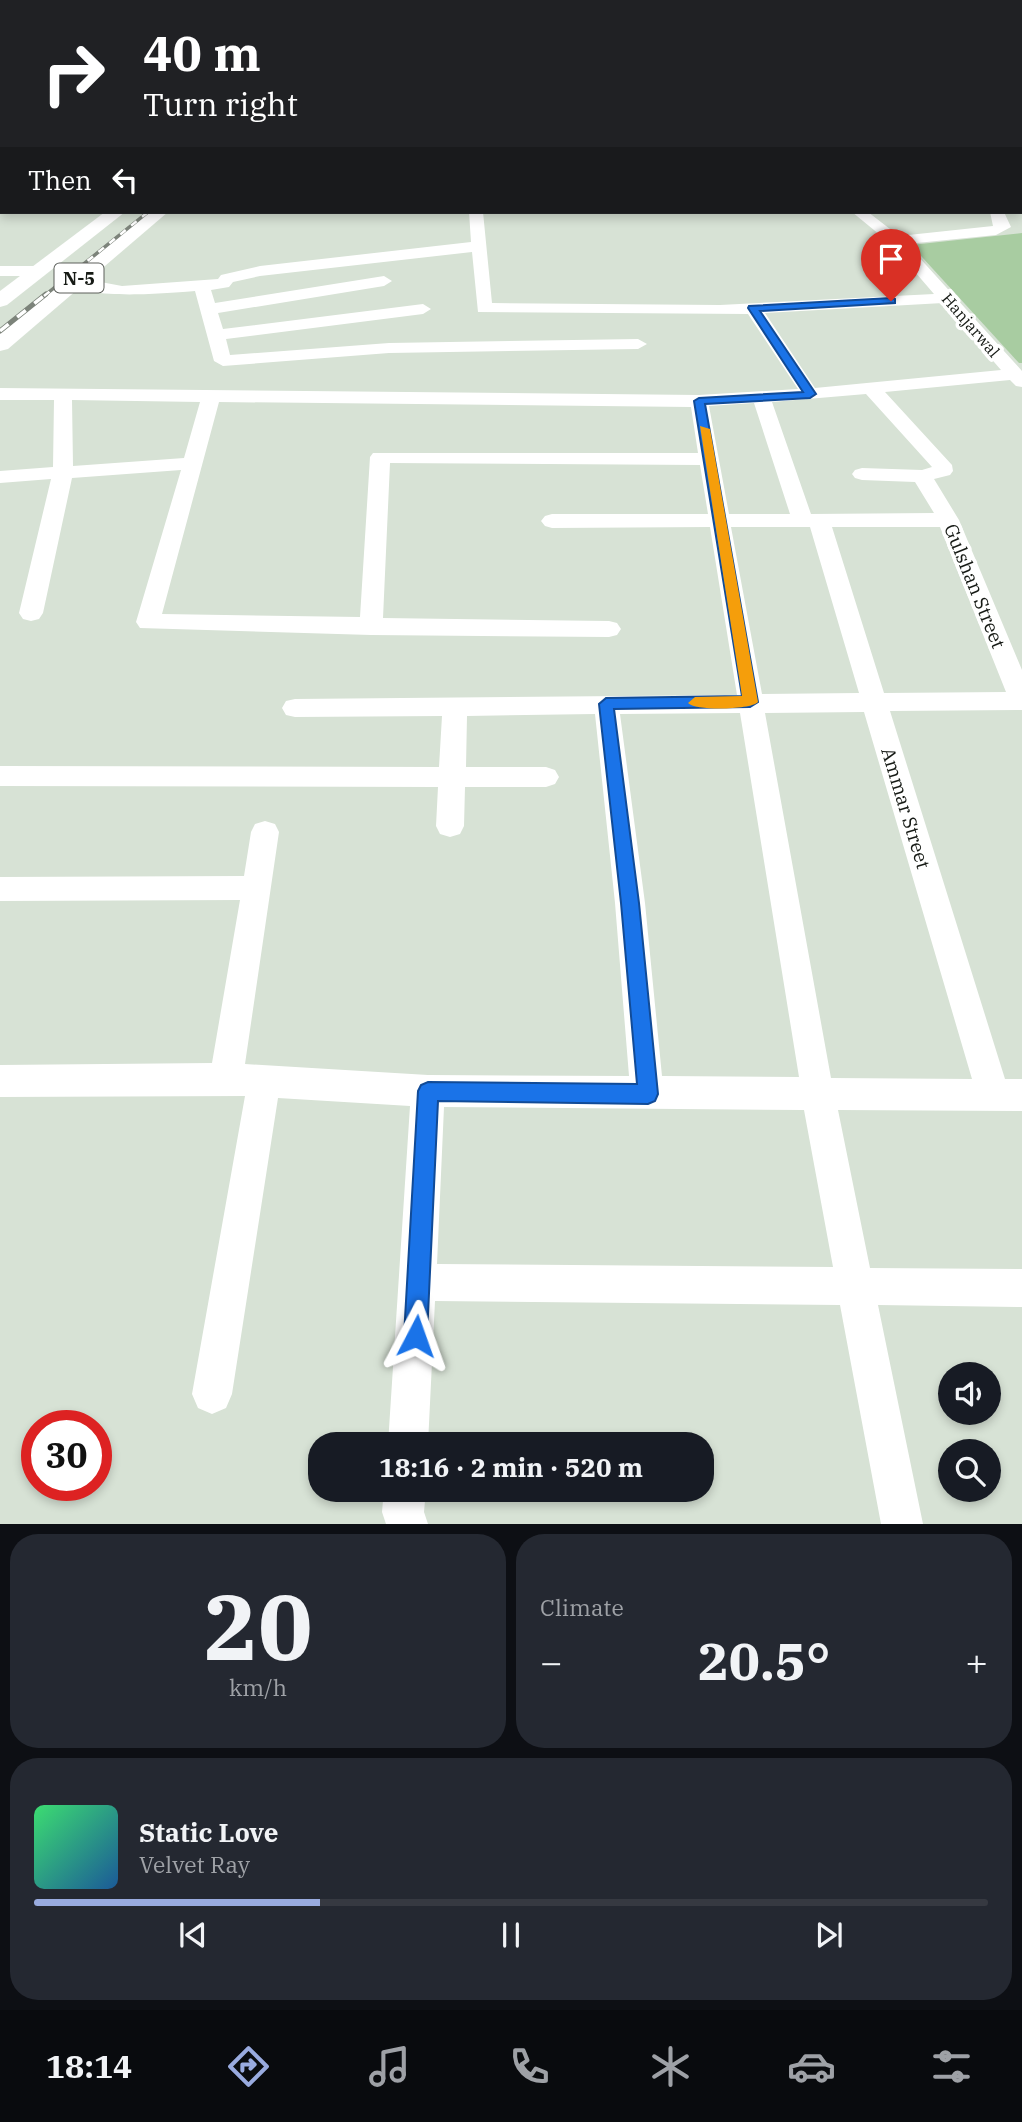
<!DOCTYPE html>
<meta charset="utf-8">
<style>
:root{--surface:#171b24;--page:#242831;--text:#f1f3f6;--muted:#9ea1a6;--line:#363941;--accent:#99abdf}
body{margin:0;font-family:"IBM Plex Serif",serif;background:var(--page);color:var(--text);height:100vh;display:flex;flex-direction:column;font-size:26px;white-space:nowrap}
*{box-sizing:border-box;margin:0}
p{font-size:23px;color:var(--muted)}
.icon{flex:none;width:38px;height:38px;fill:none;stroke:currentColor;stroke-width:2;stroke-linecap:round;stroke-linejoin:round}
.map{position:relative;height:1524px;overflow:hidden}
.side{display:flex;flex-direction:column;gap:10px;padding:10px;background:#0d0f14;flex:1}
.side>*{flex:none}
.banner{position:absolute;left:0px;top:0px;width:1022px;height:214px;box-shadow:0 4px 10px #0003;background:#202124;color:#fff;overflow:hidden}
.buttons{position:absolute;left:938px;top:1362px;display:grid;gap:14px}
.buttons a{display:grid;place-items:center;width:63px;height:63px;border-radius:50%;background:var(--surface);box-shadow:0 4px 10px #0003;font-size:35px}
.speed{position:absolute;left:21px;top:1410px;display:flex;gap:14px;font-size:35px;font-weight:700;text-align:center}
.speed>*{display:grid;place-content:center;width:91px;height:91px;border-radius:50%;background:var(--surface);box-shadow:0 4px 10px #0003;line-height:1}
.speed .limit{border:10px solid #d22;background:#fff;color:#111}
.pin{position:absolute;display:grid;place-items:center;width:60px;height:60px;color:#fff;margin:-72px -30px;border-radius:50% 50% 50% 0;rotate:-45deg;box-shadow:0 0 7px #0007}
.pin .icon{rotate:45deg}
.me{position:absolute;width:77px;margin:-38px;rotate:4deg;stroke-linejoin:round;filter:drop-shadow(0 0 5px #0008)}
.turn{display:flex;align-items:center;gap:24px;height:147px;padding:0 28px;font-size:32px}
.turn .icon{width:91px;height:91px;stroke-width:2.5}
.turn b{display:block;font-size:49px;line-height:60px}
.then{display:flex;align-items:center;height:66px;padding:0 28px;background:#0003;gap:14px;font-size:26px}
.big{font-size:52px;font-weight:700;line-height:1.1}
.side .card{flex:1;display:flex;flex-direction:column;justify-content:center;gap:10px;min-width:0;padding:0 24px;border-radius:28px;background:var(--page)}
.side .dial{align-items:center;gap:0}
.dial b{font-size:91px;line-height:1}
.song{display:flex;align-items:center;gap:21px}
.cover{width:84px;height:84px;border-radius:10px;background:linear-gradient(135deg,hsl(140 70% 55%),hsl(210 70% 35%))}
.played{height:7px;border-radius:4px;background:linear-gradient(90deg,var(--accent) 30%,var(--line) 30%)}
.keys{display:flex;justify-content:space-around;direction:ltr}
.heat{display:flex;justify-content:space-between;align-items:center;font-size:38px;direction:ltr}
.side .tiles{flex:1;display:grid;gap:10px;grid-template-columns:1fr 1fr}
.card:last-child{grid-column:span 2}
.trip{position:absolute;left:308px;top:1432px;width:406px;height:70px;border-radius:28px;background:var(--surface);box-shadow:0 4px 10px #0003;font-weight:700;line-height:70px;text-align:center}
.tab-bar{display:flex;height:112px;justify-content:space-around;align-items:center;background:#090b0e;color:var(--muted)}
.tab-bar .icon{width:49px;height:49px}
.tab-bar .active{color:var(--accent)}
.tab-bar b{font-size:32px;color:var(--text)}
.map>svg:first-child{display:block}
.green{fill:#a8cca1}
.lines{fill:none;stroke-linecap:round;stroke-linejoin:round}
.minor{fill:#fff;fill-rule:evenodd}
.major{fill:#fff;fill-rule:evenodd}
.rail-far1-casing{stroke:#7c837a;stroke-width:3.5}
.rail-casing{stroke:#7c837a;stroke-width:5}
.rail-far1{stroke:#fff;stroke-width:2.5;stroke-dasharray:7;stroke-linecap:butt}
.rail{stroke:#fff;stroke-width:3.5;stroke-dasharray:11;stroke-linecap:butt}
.route{fill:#1a73e8;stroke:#114b97;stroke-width:2}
.slow{fill:#f59e0b}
.labels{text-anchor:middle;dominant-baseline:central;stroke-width:7;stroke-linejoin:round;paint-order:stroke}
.far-street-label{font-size:16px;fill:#161a15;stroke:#fff}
.shield{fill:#fff;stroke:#5c5f5b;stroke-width:2}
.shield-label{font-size:18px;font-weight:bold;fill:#161a15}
.street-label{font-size:19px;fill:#161a15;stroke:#fff}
</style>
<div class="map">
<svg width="1022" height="1524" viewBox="0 0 1022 1524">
<rect width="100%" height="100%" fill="#d7e2d5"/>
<path class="green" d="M1022,233v130h-3l-108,-118z"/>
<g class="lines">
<g class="minor">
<path d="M91,0h11l-12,2z"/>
<path d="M201,0h12l-13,2z"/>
<path d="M279,0h12l-13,2z"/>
<path d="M583,0h11l1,2h-11z"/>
<path d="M695,0h11l-12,2z"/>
<rect x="852" y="0" width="10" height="2"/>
<path d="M946,0h10l1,2h-10z"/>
<rect x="0" y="17" width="2" height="6"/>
<rect x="1020" y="52" width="2" height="6"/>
<rect x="0" y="54" width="2" height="6"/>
<rect x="0" y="203" width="2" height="8"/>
<path d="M469,212h14l9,91 228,2 214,-11 -43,-50 -39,-32h16l31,24 94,-10 -3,-14h14l7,15 -15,8 -89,9 115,127v16l-6,-1 -6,-6 -125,12 67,73 1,6 -3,4 -16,4 25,41 63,150v40l-132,1 115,368h17v32l-184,-1 32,158 152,1v38l-144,-2 45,219h-42l-41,-219 -405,-4 -7,143h-40l22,-338 -132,-8 -46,296 -6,14 -14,6 -14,-6 -6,-14 53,-298 -245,1v-32l212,-2 28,-163 -240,1v-24l244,-1 7,-44 4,-8 10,-3 10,3 4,8 -34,232 183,11 201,1 -14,-173 -20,-189 -128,2 -1,51h80l9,3 4,7 -4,7 -9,3h-81l-1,39 -4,8 -10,3 -10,-3 -4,-8 2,-39 -438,-1v-20l439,1 3,-51 -147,1 -9,-2 -4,-7 4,-7 9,-2 442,-4 -27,-168 -158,1 -7,-2 -4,-5 4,-5 7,-2h156l-8,-49 -310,-2 -7,155 226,3 8,2 4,6 -4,6 -8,2 -238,-2 -231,-7 -4,-6 45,-152 -109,8 -29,135 -4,6 -8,2 -8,-2 -4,-6 32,-134 -51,4v-12l53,-4 1,-67h-54v-12l699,7 99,-6 -50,-75 -270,-2 -6,-60 -212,24 -27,6 -4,5 -18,3 4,13 169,-27 8,5 -8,5 -166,27 5,16 200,-25 8,5 -8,5 -197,25 4,16 159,-12 249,-4 9,5 -9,5 -249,4 -166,13 -9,-5 -19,-70c-27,2 -110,10 -129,-9l8,-5 48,9 96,-7 3,-4 39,-9 211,-24zM943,303l58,67 -186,18 -50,-75zM866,394l66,73 -10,3 -60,-2 -7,2 -3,4 3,4 7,2 53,2 19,31 -123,1 -39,-112zM72,400l128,2 -16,56 -111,8zM219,402l472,5 7,46h-325l-3,4 -10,160 -198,-3zM754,403l36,111h-61l-20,-108zM731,527h79l49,166 -97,1zM832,527h108l66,165 -122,1zM864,712l108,367 -141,-1 -66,-365zM740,713l59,364 -137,-1 -17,-173 -25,-189zM444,1107l360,3 29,157 -396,-3z"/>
<path d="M0,266h38l8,5 -8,5h-38z"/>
<path d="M384,1489h42l-2,23 4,12h-42l-4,-12z"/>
</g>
<g class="major">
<path d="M400,0h17l-18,2z"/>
<path d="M444,0h17l-18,2z"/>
<path d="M105,212h20l-118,93 -7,2v-16z"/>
<path d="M148,212h20l-160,137 -8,2v-18z"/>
</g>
<g class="rail-far1-casing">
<g id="rail-far1">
<path d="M437,2l5,-2"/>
<path d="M44,296l104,-84"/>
</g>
</g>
<g class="rail-casing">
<path id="rail" d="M0,331l46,-37"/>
</g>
<use href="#rail-far1" class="rail-far1"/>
<use href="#rail" class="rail"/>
</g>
<path class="route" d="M891,298l4,1v4l-135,8 56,83 -6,4 -105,6 53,298 -8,5 -136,2 25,194 19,191 -3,7 -7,3 -210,-3 -11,235 -3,8 -8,4 -9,-4 -3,-8 14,-245 3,-6 7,-3 209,2 -16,-181 -22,-199 7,-6 136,-2 -48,-295 5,-3 104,-6 -55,-84 1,-2z"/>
<path class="slow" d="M700,426l10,3 48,273c-7,8 -63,9 -70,1l7,-6 47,-1z"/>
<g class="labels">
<g class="far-street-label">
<text transform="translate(971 325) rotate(49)">Hanjarwal</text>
</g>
<rect class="shield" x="54.5" y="263.5" width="49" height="29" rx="5"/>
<g class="shield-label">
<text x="79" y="278">N-5</text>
</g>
<g class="street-label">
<text transform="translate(975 586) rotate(68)">Gulshan Street</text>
<text transform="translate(906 808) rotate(73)">Ammar Street</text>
</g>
</g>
</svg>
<div class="buttons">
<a><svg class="icon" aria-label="sound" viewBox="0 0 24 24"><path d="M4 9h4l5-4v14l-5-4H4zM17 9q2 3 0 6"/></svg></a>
<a><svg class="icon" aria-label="search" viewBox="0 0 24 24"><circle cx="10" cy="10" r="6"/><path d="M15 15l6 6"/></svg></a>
</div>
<div class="speed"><div class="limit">30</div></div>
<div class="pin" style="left:891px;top:301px;background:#d93025"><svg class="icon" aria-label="arrive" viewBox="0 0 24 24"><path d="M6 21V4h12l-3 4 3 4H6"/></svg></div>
<svg class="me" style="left:416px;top:1336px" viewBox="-20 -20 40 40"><path d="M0-17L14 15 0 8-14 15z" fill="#1a73e8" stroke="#fff" stroke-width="4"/></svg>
<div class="trip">18:16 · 2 min · 520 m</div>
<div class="banner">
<div class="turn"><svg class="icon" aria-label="right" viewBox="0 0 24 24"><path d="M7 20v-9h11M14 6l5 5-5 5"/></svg><div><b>40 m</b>Turn right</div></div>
<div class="then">Then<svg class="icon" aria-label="left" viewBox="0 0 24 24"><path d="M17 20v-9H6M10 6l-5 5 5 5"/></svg></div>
</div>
</div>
<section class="side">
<div class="tiles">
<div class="card dial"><b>20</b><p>km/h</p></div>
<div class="card"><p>Climate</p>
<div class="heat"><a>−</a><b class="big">20.5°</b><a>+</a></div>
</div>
<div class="card">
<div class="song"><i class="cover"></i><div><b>Static Love</b><p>Velvet Ray</p></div></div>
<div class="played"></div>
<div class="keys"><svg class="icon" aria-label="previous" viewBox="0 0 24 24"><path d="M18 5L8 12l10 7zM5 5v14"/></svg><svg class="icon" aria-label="pause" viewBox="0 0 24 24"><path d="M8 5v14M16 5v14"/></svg><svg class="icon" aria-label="next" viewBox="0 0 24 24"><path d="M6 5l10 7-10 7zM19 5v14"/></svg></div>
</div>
</div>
</section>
<nav class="tab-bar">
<b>18:14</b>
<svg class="icon active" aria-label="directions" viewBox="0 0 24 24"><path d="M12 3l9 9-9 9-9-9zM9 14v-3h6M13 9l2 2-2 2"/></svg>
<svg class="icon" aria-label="music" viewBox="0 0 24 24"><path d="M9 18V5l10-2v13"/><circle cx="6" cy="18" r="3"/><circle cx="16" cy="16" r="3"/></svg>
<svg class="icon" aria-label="phone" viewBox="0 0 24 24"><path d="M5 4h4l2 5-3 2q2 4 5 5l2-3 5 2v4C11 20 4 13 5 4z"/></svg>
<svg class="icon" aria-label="climate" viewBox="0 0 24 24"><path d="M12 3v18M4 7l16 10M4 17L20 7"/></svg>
<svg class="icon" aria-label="car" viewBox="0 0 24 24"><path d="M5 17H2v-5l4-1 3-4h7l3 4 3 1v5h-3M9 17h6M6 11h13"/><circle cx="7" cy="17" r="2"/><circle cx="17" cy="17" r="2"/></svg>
<svg class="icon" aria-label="filters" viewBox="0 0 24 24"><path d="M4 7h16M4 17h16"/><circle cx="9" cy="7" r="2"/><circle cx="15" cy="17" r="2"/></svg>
</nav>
